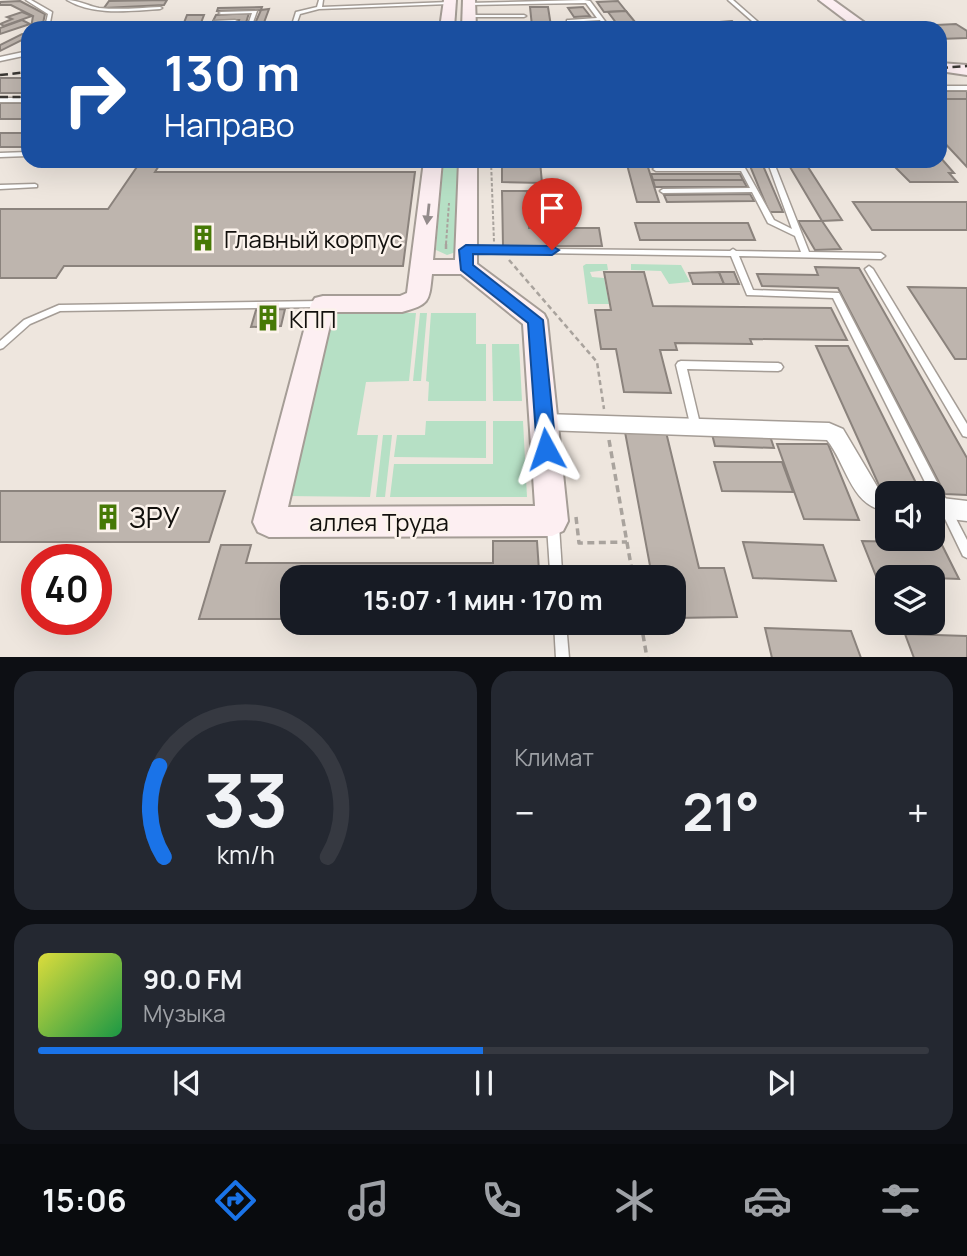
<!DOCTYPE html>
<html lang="ru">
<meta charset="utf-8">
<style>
:root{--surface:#171b24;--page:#242831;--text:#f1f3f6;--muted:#9ea1a6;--line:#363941;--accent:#1a73e8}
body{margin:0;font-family:Manrope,sans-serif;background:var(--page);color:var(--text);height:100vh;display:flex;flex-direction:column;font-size:26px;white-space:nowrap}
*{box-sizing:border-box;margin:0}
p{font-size:23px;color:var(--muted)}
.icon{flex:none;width:38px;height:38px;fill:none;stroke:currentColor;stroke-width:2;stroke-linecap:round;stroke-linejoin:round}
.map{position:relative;height:657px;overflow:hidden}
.drawer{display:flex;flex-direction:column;gap:14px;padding:14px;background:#0d0f14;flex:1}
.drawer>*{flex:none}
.guide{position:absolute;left:21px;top:21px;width:926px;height:147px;border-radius:21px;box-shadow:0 7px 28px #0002;background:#1a4fa0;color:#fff;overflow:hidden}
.buttons{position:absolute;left:875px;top:481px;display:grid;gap:14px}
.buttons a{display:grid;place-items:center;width:70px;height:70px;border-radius:14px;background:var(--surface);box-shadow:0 7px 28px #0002;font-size:35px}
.speed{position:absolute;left:21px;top:544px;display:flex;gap:14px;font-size:35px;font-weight:700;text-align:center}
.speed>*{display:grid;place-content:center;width:91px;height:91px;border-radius:50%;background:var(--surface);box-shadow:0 7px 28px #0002;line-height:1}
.speed .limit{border:10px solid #d22;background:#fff;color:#111}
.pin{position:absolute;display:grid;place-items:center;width:60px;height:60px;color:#fff;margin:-72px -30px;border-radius:50% 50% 50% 0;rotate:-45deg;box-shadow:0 0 7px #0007}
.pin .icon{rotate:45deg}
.me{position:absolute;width:77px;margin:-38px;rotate:355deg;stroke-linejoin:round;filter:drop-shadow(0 0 5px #0008)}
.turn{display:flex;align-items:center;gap:24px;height:147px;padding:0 28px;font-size:32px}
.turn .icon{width:91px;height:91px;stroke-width:2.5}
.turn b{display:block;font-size:49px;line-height:60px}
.big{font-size:52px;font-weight:700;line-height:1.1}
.drawer .tile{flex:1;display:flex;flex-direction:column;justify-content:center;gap:10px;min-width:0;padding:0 24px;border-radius:21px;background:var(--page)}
.drawer .dial{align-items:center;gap:0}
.dial svg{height:182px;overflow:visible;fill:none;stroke:var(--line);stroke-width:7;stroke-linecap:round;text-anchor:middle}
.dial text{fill:var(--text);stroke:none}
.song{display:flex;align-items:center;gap:21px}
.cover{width:84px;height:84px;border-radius:10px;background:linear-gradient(135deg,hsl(60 70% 55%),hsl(140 70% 35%))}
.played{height:7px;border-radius:4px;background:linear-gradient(90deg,var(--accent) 50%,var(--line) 50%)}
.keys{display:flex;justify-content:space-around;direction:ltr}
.heat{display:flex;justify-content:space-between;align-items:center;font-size:38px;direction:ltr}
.drawer .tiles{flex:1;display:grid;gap:14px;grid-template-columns:1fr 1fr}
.tile:last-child{grid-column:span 2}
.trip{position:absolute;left:280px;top:565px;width:406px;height:70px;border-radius:21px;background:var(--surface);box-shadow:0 7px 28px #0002;font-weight:700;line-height:70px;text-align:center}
.tab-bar{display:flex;height:112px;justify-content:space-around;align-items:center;background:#090b0e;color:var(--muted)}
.tab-bar .icon{width:49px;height:49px}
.tab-bar .active{color:var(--accent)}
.tab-bar b{font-size:32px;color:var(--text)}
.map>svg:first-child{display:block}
.green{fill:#b6e0c5}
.building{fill:#beb5ae;stroke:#8b837d;stroke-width:2}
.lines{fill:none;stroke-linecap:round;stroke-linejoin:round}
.lane-casing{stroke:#a59d96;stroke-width:3}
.street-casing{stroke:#a59d96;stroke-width:3}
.secondary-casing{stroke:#a59d96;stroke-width:4}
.path-far2{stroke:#a9a39d;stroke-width:2;stroke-dasharray:3.5 2;stroke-linecap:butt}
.path-far1{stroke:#a9a39d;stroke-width:2.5;stroke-dasharray:5 3.5;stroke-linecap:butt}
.path{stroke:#a9a39d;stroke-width:3.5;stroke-dasharray:7 4.5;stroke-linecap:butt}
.lane{fill:#fff;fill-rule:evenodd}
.street{fill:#fff;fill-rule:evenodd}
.secondary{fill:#fdeff2;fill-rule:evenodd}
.rail{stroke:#3a3733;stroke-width:2.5;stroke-dasharray:8 4.5;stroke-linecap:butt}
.oneway{fill:#938b8b}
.route{fill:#1a73e8;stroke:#114b97;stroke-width:2}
.labels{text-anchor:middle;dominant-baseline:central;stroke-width:5;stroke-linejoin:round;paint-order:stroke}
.poi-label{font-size:24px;fill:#12100d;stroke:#fcf3ec;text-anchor:start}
.street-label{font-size:24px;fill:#12100d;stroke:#fcf3ec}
.near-poi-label{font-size:28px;fill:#12100d;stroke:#fcf3ec;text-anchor:start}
</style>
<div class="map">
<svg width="967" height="658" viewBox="0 0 967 658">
<rect width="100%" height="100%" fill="#eee6de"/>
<g class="green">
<path d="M442,161h19l-5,91 -9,3 -11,-5z"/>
<path d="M586,264h21l1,6 -18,2 2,5 12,1 5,26h-21l-5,-38z"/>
<path d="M631,264l50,1 9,17 -21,2 -8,-13 -30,-1z"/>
<path d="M329,313h87l-7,68 -43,1 -9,53h21l-8,62 -84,-1z"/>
<path d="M420,313h7l-6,68h-8z"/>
<path d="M431,313h45v31h10v57h-58l1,-19 -3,-1z"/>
<path d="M492,344h27l3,57h-29z"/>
<path d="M426,421h60v37l-92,-1 3,-22h28z"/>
<path d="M493,421h30l4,76h-137l4,-33h99z"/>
<path d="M383,435h9l-7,62h-9z"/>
</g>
<g class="building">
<path d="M167,0l-3,5 -60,3 5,-7z"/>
<path d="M20,1l25,13 -3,14h-11l2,-12 -22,-11h-11v-3z"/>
<path d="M618,1l8,10 -22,1 -7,-10z"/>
<path d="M262,7l-1,3 -44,1 1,-3z"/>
<path d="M530,7h18l3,19h-19z"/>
<path d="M583,7l7,9 -16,1 -6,-9z"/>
<path d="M269,9l-7,19h-9l8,-18z"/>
<path d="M626,11l14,17h-20l-12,-16z"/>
<path d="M22,12l10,4 -28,10 -4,-2 12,-5 -5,-2z"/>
<path d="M249,13l-4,13 -9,1 3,-7 -26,1 3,-6z"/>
<path d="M187,15h17l-5,13h-17z"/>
<path d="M22,20l8,4 -30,10v-6z"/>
<path d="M732,21l7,7h-29l-5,-5z"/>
<path d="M956,24l11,7v7l-27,1v-11l-25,-2z"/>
<path d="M22,34l6,3 -28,14v-6z"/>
<rect x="0" y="78" width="28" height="15"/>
<rect x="940" y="91" width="27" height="8"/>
<path d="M940,99h27v68l-27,-29z"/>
<rect x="0" y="103" width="28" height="16"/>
<path d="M0,133h28v11l-3,3h-25z"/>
<path d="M940,157l14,16h-5l8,9h-47l-21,-21h51z"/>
<path d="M141,161h21l-7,11h260l-12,94h-339l-8,12h-56v-69h108z"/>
<path d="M515,161h25l2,22 -40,-1v-15h13z"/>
<path d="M626,161h20l13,41h-22z"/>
<path d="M648,161h100l2,3h-101z"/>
<path d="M748,161h13l22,51h-14z"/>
<path d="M790,167h18l34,53 -20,1z"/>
<path d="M651,174h89l3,6h-90z"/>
<path d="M653,180h90l4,7h-92z"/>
<path d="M502,191h25l2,37h70l3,18h-99z"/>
<path d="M750,194l4,7 -87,1 -3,-7z"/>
<path d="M853,202h114v28h-95z"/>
<path d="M798,221h24l19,28 -26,1z"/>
<path d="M635,223h113l7,17h-115z"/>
<path d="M815,267l44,1 108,190v37l-22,-1 -107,-206 -76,-2 -5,-12 61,1z"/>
<path d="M604,272h40l9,34 178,2 16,32 -97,-1 2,5 -77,-1 2,7h-17l11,43 -47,-1 -8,-43h-15l-6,-39h16z"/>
<path d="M719,272l5,12h-31l-4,-11z"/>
<path d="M719,272h15l5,12h-15z"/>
<path d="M908,287l59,1v71h-12z"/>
<path d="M285,309l-4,17 -30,1 5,-17z"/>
<path d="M816,346h32l73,147 -39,-1z"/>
<path d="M625,432h41l33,136h25l13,49 -63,1v-40h-382v41h-93l22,-74h30l-5,18h247v-22h44l2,30h112z"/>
<path d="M712,434l58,2 4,12 -59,-2z"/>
<path d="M777,444h51l31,76 -55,-1z"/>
<path d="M714,462h68l11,30 -71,-1z"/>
<path d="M0,491h225l-16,51h-209z"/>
<path d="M862,541l79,2 18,36 -83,-3z"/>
<path d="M743,542l80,3 13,36 -83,-3z"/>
<path d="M765,628l86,3 10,27h-89z"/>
<path d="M905,634l62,2v22h-53z"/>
</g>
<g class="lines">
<g class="lane-casing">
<g id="lane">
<path d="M26,0h5l21,12 -3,16 -4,-1 3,-13z"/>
<path d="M67,0c11,0 21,6 32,8 20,2 41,0 61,-1l2,1 -2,1c-31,2 -66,7 -93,-9z"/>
<path d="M319,0h4l-1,7 127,-5 2,1 -2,1 -130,5 -19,5 -5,14h-4l5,-16 21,-5z"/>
<path d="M584,0l6,1 20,27h-5l-5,-8 -33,2v-2h2l28,-2 -11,-15 -117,2 -2,-1 2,-1z"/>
<path d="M728,0h5l32,28h-5z"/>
<path d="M257,11l-6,17h-4l5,-15 -31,1 -2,-1 2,-1z"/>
<path d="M469,15h55l2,1 -2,1h-57v-2z"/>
<path d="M235,20l2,1 -2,7h-4l1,-5h-14l-2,5h-4l2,-7z"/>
<path d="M859,21v1l-2,1 -56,5h-20l2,-1z"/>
<path d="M28,51v4l-28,6v-4z"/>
<rect x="940" y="86" width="27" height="4"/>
<rect x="0" y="98" width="28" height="4"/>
<path d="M28,152v4l-28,1v-4z"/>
<path d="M771,161l3,2 35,89 72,1 4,3 -4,3 -142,-3 14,34 86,3 128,247v18l-4,-2 -30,-62h-2l-98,-196 -86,-3 -16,-39 -263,-4 -4,-2 4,-2 262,3 3,-2 3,2 65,1 -6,-16 -27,-13 -16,-31 -89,1 -3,-2 3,-2 87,-1 -9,-17h-85l-3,-2 3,-2 89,1 29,52 18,9 -24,-66z"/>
<path d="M35,184l2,1v2l-37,2v-4z"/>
<path d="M869,266l4,3 94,155v13l-4,-1 -98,-167z"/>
<path d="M322,301l4,3 -4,3 -262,4 -30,13 -27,24 -3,1v-8l24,-21 35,-15z"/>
<path d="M681,361l97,2 3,1 2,3 -2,3 -3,1 -91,-2 14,59 -1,3 -4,1 -4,-1 -1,-3 -15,-63 2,-3z"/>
<path d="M553,521l4,1 2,4 3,45 -2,4 -4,2 -4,-2 -2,-4 -3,-45 2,-4z"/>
<path d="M554,623h12l3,35h-13z"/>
</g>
</g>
<g class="street-casing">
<g id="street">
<path d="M544,414l285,9 14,6 35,59 16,6h-7v17c-36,-4 -40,-46 -60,-71l-283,-10 -7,-2 -3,-6 3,-6z"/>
<path d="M933,497l34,4v20l-34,-4z"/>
</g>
</g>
<g class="secondary-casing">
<g id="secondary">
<path d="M444,0h12l-2,28h-14z"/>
<path d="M463,0h12l1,28h-14z"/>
<path d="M819,0h14l39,28h-16z"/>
<path d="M940,63l27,2v10l-27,-4z"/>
<path d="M424,161h18l-9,99h22l4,-99h18v103l67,50 3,6 21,201 -5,10 -11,5 -283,1 -11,-5 -5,-10 58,-218 4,-6 8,-2h77l7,-3zM432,274h29l62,50 12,182 -247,1 45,-195h69c28,-8 27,-10 30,-38z"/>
</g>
</g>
<g class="path-far2">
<path d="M491,161l3,81"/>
<path d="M446,244l3,-41"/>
</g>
<g class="path-far1">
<path d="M446,249v-7"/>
<path d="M509,260l88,102 7,47"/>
</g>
<g class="path">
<path d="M609,440l23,131"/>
<path d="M576,517l3,26 48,-1"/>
<path d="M641,623l6,35"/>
</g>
<use href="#lane" class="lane"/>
<use href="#street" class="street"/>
<use href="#secondary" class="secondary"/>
<g class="rail">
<path d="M940,68l27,-2"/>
<path d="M0,75l28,-3"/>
<path d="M0,97h28"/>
</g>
</g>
<defs><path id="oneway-solid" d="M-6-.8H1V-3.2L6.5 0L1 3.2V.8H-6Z" transform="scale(1.75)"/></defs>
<use class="oneway" href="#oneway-solid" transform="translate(428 214) rotate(96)"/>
<path class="route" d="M466,245l86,1 7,4 -7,5 -79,-1v11l70,55 13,129 -3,6 -7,2 -6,-2 -3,-6 -9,-126 -67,-53 -2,-20z"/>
<defs>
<g id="building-bare" transform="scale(2.1)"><path d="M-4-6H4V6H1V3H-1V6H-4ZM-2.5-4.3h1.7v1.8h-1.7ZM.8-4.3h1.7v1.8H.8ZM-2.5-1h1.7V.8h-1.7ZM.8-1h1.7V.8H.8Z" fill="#467905" stroke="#fcf3ec" stroke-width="2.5" paint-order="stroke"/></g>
</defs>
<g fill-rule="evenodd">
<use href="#building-bare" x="203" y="238"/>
<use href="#building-bare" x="268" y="318"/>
<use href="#building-bare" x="108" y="517"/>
</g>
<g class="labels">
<g class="poi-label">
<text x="224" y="238">Главный корпус</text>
<text x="289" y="318">КПП</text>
</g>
<g class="street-label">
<text x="379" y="521">аллея Труда</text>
</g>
<g class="near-poi-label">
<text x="129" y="517">ЗРУ</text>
</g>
</g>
</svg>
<div class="buttons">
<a><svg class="icon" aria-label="sound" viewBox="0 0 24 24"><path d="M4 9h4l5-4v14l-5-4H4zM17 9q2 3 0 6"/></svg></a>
<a><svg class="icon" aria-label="layers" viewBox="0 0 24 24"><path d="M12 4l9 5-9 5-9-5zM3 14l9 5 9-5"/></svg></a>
</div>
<div class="speed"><div class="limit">40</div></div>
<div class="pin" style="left:552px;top:250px;background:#d93025"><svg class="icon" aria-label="arrive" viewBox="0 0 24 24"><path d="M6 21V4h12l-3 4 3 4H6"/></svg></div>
<svg class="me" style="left:546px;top:449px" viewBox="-20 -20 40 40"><path d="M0-17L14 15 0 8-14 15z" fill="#1a73e8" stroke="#fff" stroke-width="4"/></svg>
<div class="trip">15:07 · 1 мин · 170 m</div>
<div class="guide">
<div class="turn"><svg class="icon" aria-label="right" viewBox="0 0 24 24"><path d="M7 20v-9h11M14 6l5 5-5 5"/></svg><div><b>130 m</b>Направо</div></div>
</div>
</div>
<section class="drawer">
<div class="tiles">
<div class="tile dial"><svg viewBox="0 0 100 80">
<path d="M14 69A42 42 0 1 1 86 69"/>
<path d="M14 69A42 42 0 0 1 12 29" stroke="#1a73e8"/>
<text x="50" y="56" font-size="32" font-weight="700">33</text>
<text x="50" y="72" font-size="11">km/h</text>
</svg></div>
<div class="tile"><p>Климат</p>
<div class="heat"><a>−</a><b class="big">21°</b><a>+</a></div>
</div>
<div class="tile">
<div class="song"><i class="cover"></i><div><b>90.0 FM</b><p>Музыка</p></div></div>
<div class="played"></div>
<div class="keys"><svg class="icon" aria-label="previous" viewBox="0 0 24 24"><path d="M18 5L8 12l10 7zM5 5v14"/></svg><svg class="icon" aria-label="pause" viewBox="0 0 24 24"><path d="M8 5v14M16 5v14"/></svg><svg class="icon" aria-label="next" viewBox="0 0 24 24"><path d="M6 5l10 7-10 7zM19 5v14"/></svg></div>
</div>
</div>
</section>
<nav class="tab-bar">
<b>15:06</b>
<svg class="icon active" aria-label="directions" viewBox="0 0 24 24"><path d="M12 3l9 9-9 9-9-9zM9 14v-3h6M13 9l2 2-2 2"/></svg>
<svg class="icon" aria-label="music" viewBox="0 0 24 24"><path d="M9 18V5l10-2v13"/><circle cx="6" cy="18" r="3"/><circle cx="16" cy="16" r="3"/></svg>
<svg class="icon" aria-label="phone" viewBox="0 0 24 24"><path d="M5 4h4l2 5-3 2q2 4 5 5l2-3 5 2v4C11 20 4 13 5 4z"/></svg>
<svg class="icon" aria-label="climate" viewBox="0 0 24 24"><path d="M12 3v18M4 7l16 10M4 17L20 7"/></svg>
<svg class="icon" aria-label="car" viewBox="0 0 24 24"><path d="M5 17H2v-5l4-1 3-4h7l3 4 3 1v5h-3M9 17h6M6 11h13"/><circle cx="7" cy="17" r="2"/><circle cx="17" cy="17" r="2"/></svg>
<svg class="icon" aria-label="filters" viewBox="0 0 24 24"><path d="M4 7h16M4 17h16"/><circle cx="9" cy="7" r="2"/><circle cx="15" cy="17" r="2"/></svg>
</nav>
